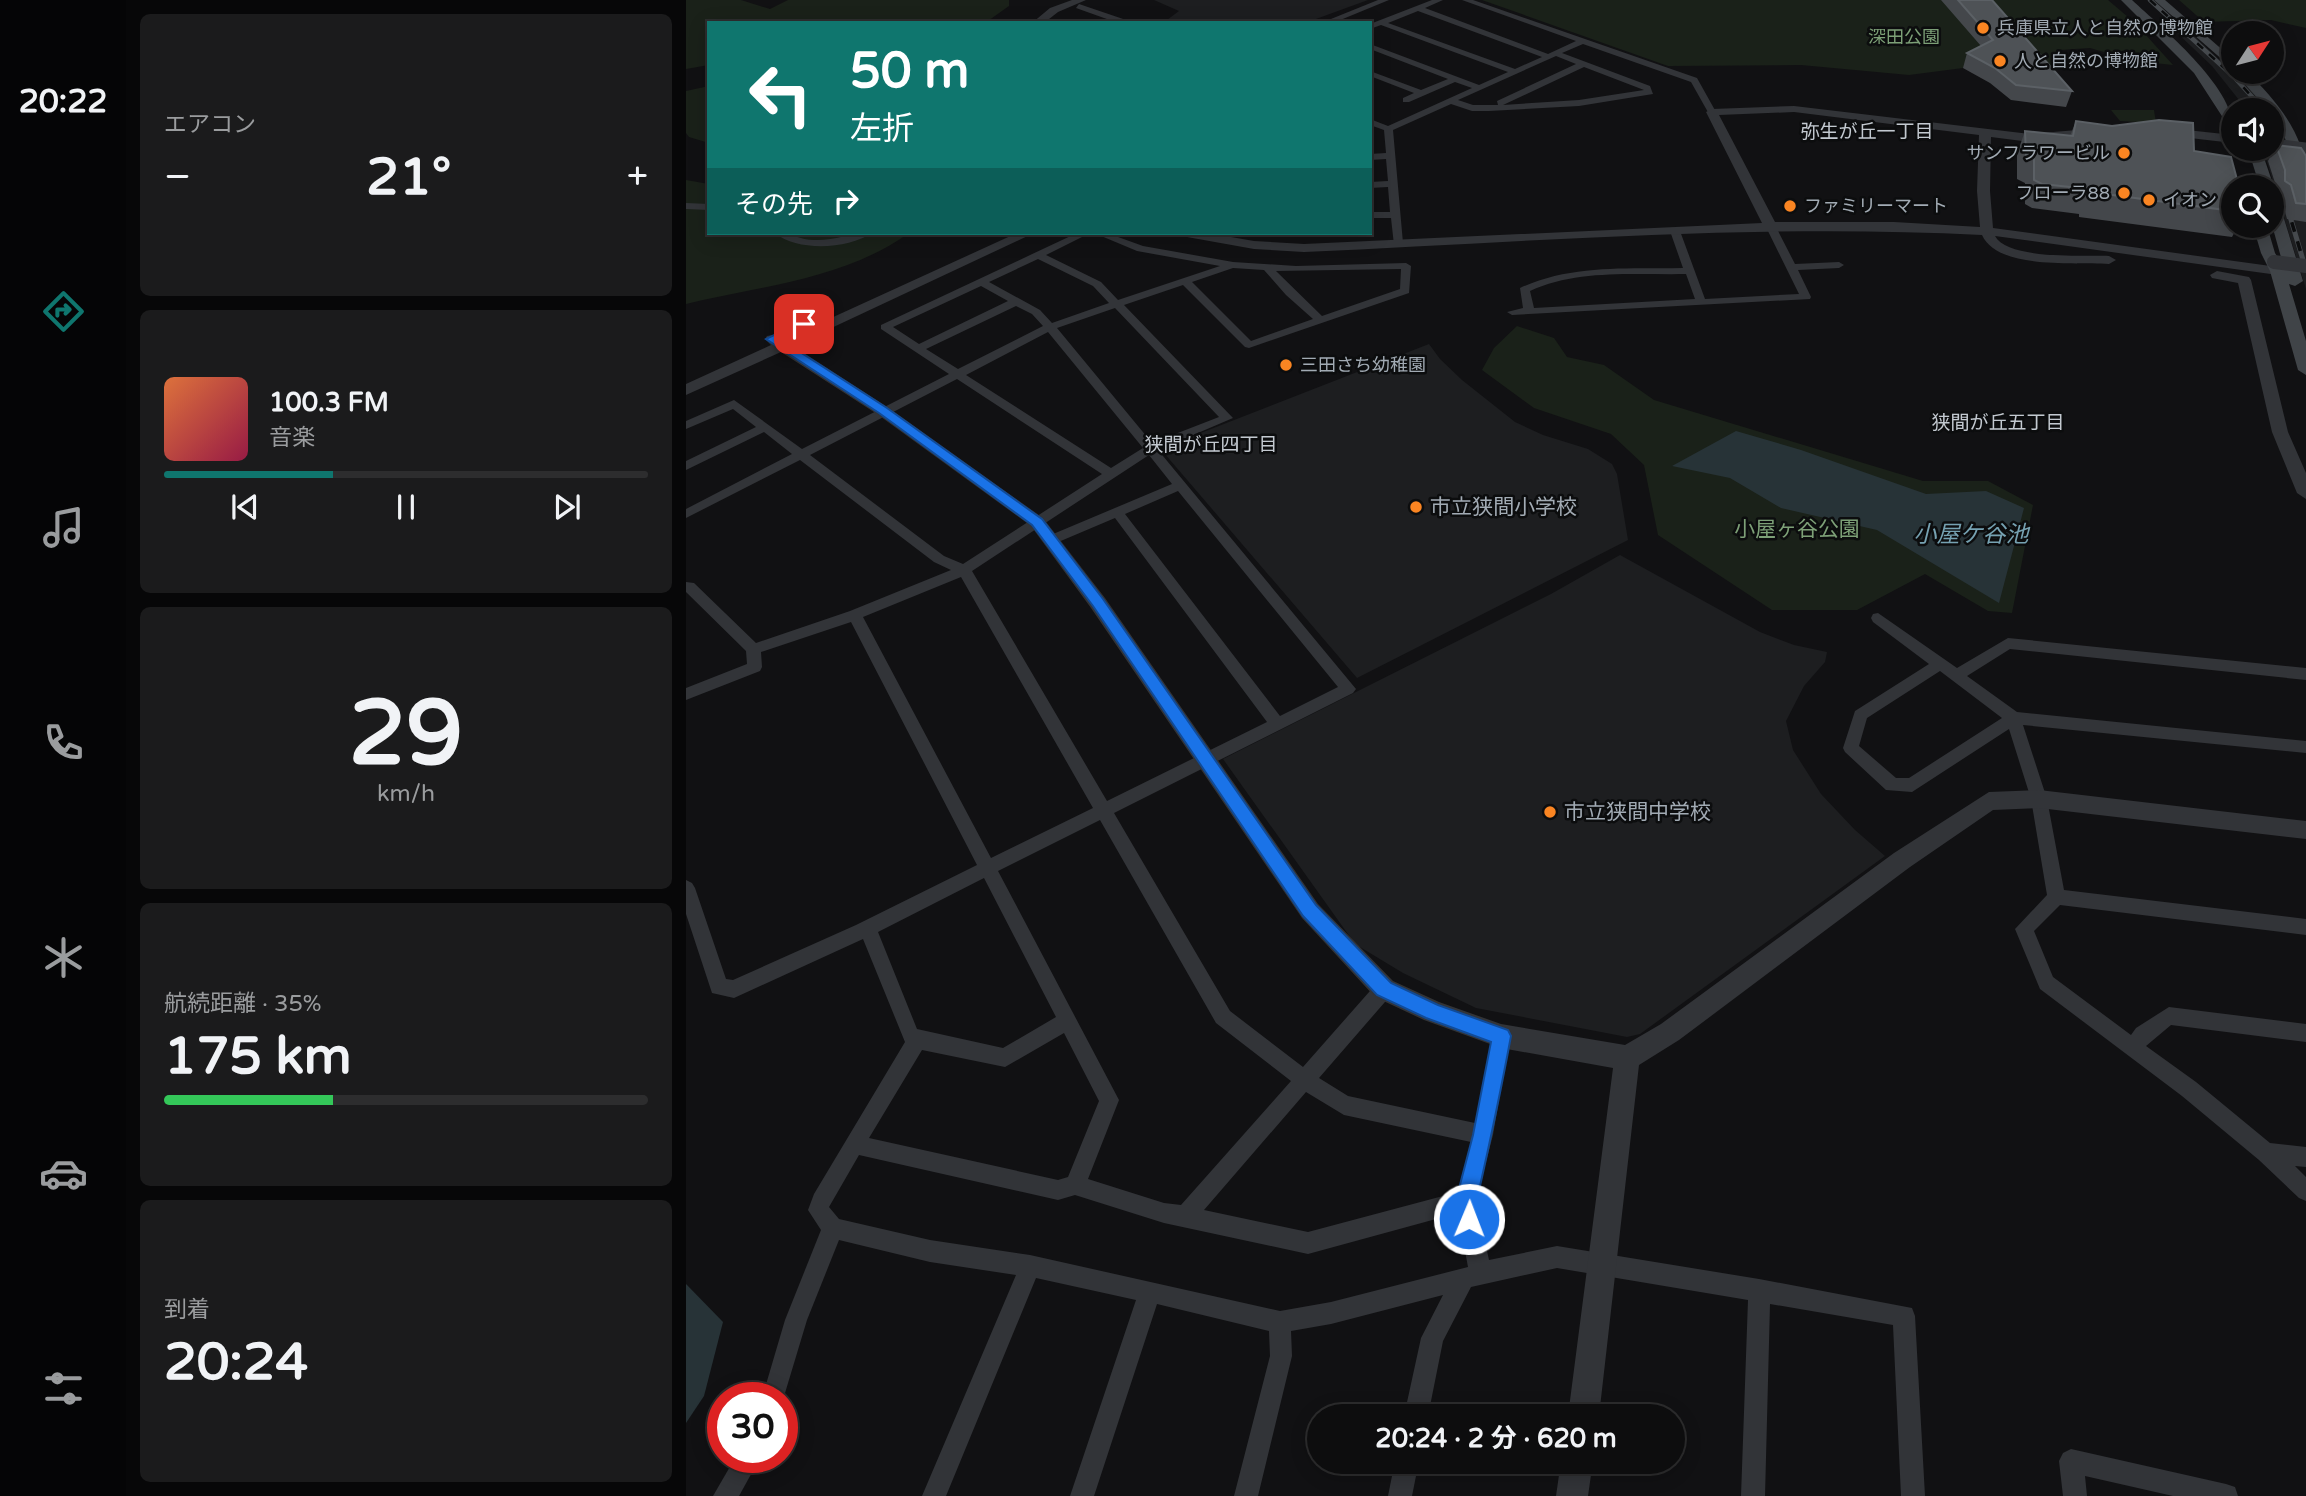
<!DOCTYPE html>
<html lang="ja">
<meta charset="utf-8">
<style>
:root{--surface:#0d0d0e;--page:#1b1b1c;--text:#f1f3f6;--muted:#9a9c9e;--line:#2d2d2e;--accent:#0f766e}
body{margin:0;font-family:"Varela Round","Noto Sans JP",sans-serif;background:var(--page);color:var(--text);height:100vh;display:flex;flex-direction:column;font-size:26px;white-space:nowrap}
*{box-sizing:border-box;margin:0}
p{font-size:23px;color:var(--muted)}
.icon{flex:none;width:38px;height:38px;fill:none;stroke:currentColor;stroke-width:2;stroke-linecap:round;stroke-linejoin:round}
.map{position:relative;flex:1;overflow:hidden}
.panel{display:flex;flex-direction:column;gap:14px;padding:14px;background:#070708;width:560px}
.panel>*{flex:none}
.banner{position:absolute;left:21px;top:21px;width:665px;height:214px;border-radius:0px;box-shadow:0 4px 18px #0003,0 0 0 2px var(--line);background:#0f766e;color:#fff;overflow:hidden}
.needle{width:46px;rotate:54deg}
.controls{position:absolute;left:1535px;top:21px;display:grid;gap:14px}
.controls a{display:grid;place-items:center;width:63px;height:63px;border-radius:50%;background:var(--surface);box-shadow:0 4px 18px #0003,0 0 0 2px var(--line);font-size:35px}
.speed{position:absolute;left:21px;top:1382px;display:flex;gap:14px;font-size:35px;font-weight:700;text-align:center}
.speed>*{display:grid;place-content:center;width:91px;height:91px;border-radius:50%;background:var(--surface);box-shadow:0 4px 18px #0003,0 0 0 2px var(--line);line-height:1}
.speed .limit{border:10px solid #d22;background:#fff;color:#111}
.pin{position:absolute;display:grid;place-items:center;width:60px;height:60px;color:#fff;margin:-30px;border-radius:14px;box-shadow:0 4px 10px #0006}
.me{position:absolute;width:77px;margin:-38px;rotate:1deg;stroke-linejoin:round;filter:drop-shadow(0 0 5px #0008)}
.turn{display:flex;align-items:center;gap:24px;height:147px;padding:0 28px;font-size:32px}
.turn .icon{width:91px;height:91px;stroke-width:2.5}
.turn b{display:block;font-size:49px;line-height:60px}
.then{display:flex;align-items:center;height:66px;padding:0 28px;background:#0003;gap:14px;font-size:26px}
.big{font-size:52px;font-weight:700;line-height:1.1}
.panel .widget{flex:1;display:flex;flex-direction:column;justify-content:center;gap:10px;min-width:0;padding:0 24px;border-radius:10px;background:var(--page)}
.panel .dial{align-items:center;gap:0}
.dial b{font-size:91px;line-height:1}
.song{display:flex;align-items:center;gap:21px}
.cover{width:84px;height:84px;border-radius:10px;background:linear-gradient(135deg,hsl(20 70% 55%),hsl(340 70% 35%))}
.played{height:7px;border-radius:4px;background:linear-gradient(90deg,var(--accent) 35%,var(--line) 35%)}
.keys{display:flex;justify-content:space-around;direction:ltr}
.heat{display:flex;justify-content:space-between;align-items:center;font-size:38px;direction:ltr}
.charge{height:10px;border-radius:5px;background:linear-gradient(90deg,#34c759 35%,var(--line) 0)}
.trip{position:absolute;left:621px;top:1404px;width:378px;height:70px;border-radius:35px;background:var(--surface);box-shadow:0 4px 18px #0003,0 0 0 2px var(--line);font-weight:700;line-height:70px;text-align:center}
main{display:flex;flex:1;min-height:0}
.tabs{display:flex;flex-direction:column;width:126px;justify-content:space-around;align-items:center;background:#050506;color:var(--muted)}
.tabs .icon{width:49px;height:49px}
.tabs .selected{color:var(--accent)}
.tabs b{font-size:32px;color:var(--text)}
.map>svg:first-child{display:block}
.built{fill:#1d1e20}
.green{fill:#1a2119}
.water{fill:#273337}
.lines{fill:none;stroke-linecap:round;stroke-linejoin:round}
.minor{fill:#323438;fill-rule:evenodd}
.tertiary{fill:#323438;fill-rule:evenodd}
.secondary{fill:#404448;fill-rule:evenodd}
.rail-far1-casing{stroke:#45494d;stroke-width:4.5}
.rail-casing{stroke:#45494d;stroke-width:5}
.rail-far1{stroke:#0c0d0e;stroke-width:2.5;stroke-dasharray:8;stroke-linecap:butt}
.rail{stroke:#0c0d0e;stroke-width:3.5;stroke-dasharray:10;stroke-linecap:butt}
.tertiary-bridge-far1{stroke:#323438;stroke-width:11}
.tertiary-bridge{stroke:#323438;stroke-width:14}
.wall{fill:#44474b}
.building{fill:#4e5256;stroke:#5b6065;stroke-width:2}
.route{fill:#1a73e8;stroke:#114b97;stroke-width:2}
.poi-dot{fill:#fa8522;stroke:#0c0d0e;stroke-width:2.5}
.labels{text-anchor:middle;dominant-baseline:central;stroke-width:5;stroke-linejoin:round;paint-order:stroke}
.far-poi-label{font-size:18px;fill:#a2abb4;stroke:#0c0d0e;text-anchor:start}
.far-park-label{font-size:18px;fill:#7da077;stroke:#0c0d0e}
.far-neighbourhood-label{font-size:19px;fill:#c3c9d0;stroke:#0c0d0e}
.poi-label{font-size:21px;fill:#a2abb4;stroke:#0c0d0e;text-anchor:start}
.park-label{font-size:21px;fill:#7da077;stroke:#0c0d0e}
.water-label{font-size:23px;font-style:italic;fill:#76a2b2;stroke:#0c0d0e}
</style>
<main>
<nav class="tabs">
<b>20:22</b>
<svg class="icon selected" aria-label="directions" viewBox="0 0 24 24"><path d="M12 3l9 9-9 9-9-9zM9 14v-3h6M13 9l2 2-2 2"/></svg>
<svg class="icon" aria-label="music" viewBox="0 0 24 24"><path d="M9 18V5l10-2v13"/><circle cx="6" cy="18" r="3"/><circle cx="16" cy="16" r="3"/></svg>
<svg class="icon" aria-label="phone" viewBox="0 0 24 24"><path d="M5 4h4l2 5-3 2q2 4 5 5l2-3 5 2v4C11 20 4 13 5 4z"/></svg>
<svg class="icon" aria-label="climate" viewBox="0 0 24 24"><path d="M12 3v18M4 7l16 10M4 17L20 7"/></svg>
<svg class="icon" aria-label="car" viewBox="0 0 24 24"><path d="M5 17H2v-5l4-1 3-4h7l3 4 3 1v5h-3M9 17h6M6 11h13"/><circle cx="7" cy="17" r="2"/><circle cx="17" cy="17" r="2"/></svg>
<svg class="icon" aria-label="filters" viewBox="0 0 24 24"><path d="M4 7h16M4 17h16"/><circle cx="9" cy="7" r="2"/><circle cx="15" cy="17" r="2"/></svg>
</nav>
<section class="panel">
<div class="widget"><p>エアコン</p>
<div class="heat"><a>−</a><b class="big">21°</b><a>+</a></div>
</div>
<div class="widget">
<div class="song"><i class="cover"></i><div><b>100.3 FM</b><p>音楽</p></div></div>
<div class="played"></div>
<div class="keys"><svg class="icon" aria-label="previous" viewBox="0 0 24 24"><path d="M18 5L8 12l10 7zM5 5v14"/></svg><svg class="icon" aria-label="pause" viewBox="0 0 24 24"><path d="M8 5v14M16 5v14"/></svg><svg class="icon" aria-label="next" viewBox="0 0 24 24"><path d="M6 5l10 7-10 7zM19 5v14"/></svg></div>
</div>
<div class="widget dial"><b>29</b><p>km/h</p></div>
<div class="widget"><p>航続距離 · 35%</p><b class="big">175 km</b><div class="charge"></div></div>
<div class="widget"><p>到着</p><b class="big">20:24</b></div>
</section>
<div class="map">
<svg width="1620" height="1496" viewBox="0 0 1620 1496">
<rect width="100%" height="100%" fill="#111113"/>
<g class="built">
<path d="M468,0h214l-63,23h-131l-7,-3 12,-9z"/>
<path d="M1487,29h14l66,63 16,18h-22l-35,-44z"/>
<path d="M1586,114l13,24 21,60v91l-43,-140h9z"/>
<path d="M743,344l11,15 22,21 53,42 28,13 45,14 24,15 5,10 11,66 -271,138 -193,-225 6,-8z"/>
<path d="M934,555l140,77 34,13 33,7 -2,10 -21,24 -18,35 7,29 28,44 34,36 30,26 -245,178 -13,3 -151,-29 -73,-35 -48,-29 -132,-185 328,-165z"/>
</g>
<g class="green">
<path d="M0,0h55l29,9 18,-9h221v6l-24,17h-276v42l-23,4z"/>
<path d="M796,0h626l27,23 38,42 -38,-4 -45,-13 -30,2 -4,18 -76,-8 -17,8 -54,7 -108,-10 -133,1z"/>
<path d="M1493,0h127v28l-35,-8 -67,2z"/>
<path d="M23,86v57l-20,-6 -3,-4v-42z"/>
<path d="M1425,110h43l2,13 -36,-2z"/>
<path d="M0,180l23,4v49h200c-64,46 -148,53 -223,71z"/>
<path d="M831,326l37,12 13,19 37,8 50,35 269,81h65l45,24 -21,108 -24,-2 -63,-37 -68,36h-85l-114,-75 -14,-70 -33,-31 -77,-26 -52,-38 12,-22z"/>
</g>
<g class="water">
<path d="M1050,431l65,19 125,44 60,-3 38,17 -25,95 -122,-73 -96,-22 -51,-30 -58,-12z"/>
<path d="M0,1284l37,38 -19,74 -18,27z"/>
</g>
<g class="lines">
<g class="minor">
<path d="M692,0h11l-56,23h-12z"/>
<path d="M746,0h11l-18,8 123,46 28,-13 -114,-41h11l224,78 19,34 -7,2 -18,-32 -108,-38 -21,9 88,33 3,8 -74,12 -90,5h-17l-21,-7 -58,26 10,113 -9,2 -3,-27h-21v-6h20l-2,-25 -18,1v-6l18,-1 -2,-22 -16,1v-6l16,-1 -2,-23 -14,-5v-6l18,7 84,-38 -17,-6 -46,20h-6v-4l11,-5 -44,-17v-5l51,19 27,-11 -78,-30v-5l109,41 29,-13 -127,-47 -11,4v-5zM732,11l124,46 -27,12 -127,-46zM870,56l20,8 -79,37 1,4h-25l-15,-5zM898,67l60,23 -65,10 -76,5z"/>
<path d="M393,4l50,17 1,2h-12l-42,-15z"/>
<path d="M0,203l23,1v6l-23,-1z"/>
<path d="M1085,224l5,3 19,37 44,-2 5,3 -5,3 -41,2 13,27 -1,2 -298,16 -5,-3 16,-4 -3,-20c51,-24 109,-19 163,-20l-13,-37 5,-3 5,3 25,68 94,-5 -33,-67zM1000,274l9,25 -161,9 -4,-17c47,-22 104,-16 156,-17z"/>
<path d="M89,233c14,-1 25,7 39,7 20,1 38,-8 58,-7 -24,16 -74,19 -97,0z"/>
<path d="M391,233h13l-44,22 55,27 17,18 102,-34 -83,-15 -43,-18h13l36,13 90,16 63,4 110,-3 5,3 -2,27 -160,55 -4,-1 -62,-62 -59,20 109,113 -75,32 198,239 -3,4 -239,120 116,198 73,56 74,-84 7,-3 7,3 2,6 -2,6 -72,83 29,18 127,27 17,-87 2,-6 7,-3 7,3 2,6 -17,99 -17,65 13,60 68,-14 202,33 153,29 3,8 10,180h-24l-8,-171 -123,-21 -5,192h-24l7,-196 -191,-32 -86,19 -28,54 -15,75h-24l17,-78 22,-43 -112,29 -40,7 1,25 -34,140h-24l36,-140 -1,-25 -112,-27 -63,192h-24l66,-196 -100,-22 -90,218h-24l94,-221 -86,-13 -91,-22 -32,80 -25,83v-5h-20l23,-78 36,-90 -13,-20 6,-16 91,-152 -42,-103 -129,59 -22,-5 -26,-79v-34l6,3 3,5 31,91 7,1 123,-55 121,-60 -126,-243 -90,30 1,15 -2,4 -74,29v-12l61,-24 -1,-13 -60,-59v-10l8,1 62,60 94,-32 101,-41 -17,-8 -134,-102 -114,58v-9l106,-55 -28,-22 -78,38v-9l70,-34 -23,-18 -47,20v-8l48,-21 68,49 147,-75 -68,-45v-4zM352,259l55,27 16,17 -57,20 -12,-13 -51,-28zM547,268l31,2 22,25 27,24 -62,22 -59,-59zM715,269l-1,20 -78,27 -46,-45zM295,286l27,15 -89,43 -26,-17zM330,306l16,8 11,12 -85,43 -32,-20zM429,308l104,109 -67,26 -95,-115zM362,332l95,116 -32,20 -145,-93zM271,379l145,95 -139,90 -19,-8 -134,-101zM463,455l23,29 -126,53 -2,3 7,5 5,-2 59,-25 152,204 -160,79 -135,-230zM492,491l160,196 -58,29 -155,-202zM275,577l132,231 -102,50 -128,-241zM414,820l116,203 75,58 -110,124 -17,-2 -76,-24 31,-79 -121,-229zM298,878l72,139 -53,31 -86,-19 -39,-97zM378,1033l35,68 -31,76 -10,3 -189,-42 53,-88 83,17zM620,1092l38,23 127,27 -13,50 -150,40 -104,-22zM173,1155l199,45 17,-5 89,28 144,31 150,-41 10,54 -137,35 -51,9 -250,-56 -100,-15 -91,-21 -10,-12z"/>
<path d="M1192,613l79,55 51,-30 298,30v12l-296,-31 -43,27 50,36 289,29v12l-283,-28 24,74 17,91 242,29v16l-246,-30 -26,26 19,46 78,58 5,-7 33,-21 137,17v18l-135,-17 -25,21 50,36 74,61 36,4v20l-11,-1 11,11v24l-7,-3 -40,-38 -77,-64 -142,-107 -25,-60 32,-34 -16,-96 -22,-70 -97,63 -26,-2 -41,-38 -2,-4 12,-37 74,-47 -56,-42 -2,-4 2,-4zM1254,671l62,47 -93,60h-13l-37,-32 8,-28z"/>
<path d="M1385,1449l155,35 9,3 3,9h-65l-88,-20 2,20h-24l-4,-35 4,-8z"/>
<path d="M49,1458h25l-21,38h-26z"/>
<path d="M709,1461h24l-7,35h-24z"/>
</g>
<g class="tertiary">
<path d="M386,0h14l-28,12 -14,11h-12l18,-15z"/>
<path d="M1108,106l236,28 71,-6 2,3 -6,4 -67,7 -39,-5 -1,54 3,37 285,39 7,4 -7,4 -283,-39c13,24 89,19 114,20l7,4 -7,4c-34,-2 -111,6 -127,-29 -226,-12 -452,7 -678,17l-50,-3 -67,-12 -7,-4h28l46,8 50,3 458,-21 -56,-111 6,-3zM1108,112l185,23 -2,56 3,36 -86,-5h-119l-56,-107z"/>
<path d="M1482,128l65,7v8l-69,-8 -2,-3z"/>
<path d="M331,233h17l-241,113 96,62 154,110 62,80 213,306 75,77 46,21 62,22 124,21 36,-21 233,-171 95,-61 50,-2 267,31v18l-267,-31 -46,2 -83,57 -231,173 -40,25 -40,351h-31l45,-348 -112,-20 -77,-28 -49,-23 -73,-79 -211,-310 -60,-82 -154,-112 -96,-62 -95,43v-11l85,-39 -6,-6 2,-3 5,-1 11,5z"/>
<path d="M1531,271l32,6 2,3 37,152 18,41v26l-9,-6 -25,-61 -34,-149 -26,-5 -2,-3z"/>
<path d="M875,1461h32l-5,35h-32z"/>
</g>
<g class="secondary">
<path d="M1435,0h11c30,28 101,86 101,128l-4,-1 -35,-54z"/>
<path d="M1468,0h11l68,59v10z"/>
<path d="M1548,72h13c28,27 59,63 59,104l-7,-4 -27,-56v-6h-4z"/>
<path d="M1562,149h13l13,38 -2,3v-3h-12z"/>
<path d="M1586,198l7,4 24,79 -8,5 -6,-2 17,57v34l-8,-5 -28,-99 -9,-18 -8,-27h14l8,27 9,15 -12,-43z"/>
</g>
<g class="rail-far1-casing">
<g id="rail-far1">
<path d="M1464,0l84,77 30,33"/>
<path d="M1586,120l12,19 7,26"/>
</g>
</g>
<g class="rail-casing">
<path id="rail" d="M1600,203l20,67"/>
</g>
<use href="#rail-far1" class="rail-far1"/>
<use href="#rail" class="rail"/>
<path class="tertiary-bridge-far1" d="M1586,144l34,4"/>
<path class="tertiary-bridge" d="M1588,262l32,4"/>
</g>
<g class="wall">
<path d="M1255,0h51l80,91 -6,16 -55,-7 -21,-17 -27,-15 4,-15 14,-7z"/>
<path d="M1390,121l118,30 39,36v39h5l-6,11 -153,-20v-3l-47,-6 -7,-4v-21l-8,-4v-25l8,-23 45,5z"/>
<path d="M1590,145l30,11v66l-19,-3 -5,-18 -6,-4v-11l-8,-25z"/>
</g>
<g class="building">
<path d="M1272,0h34l80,91 -56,-6 -21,-17 -28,-15 26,-13z"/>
<path d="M1473,120l34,3 1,28 37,6 8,30h-6v24l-143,-19 -1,-3 -47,-5 -8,-4v-21l-8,-4 -1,-24 48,5 3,-15 36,5z"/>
<path d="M1590,145l25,3 5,8v48l-10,-1 -5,-18 -6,-4v-11z"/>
</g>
<path class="route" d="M114,322l10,2 -30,15 107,69 155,111 61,80 213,306 75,78 47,22 70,25 3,6c-10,54 -21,106 -33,159 -2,12 4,21 -1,32l-8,3 -7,-3 -6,-27 17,-65 18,-93 -65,-24 -49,-23 -74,-79 -210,-310 -61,-81 -153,-112 -113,-74z"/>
<g class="poi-dot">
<circle cx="1297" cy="28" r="7"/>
<circle cx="1314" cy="61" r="7"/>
<circle cx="1438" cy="153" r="7"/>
<circle cx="1438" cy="193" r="7"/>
<circle cx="1463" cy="200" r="7"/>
<circle cx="1104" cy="206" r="7"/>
<circle cx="600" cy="365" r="7"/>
<circle cx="730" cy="507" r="7"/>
<circle cx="864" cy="812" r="7"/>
</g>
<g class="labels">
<g class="far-poi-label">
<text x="1311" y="28">兵庫県立人と自然の博物館</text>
<text x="1328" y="61">人と自然の博物館</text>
<text x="1424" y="153" text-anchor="end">サンフラワービル</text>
<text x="1424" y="193" text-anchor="end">フローラ88</text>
<text x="1477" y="200">イオン</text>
<text x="1118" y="206">ファミリーマート</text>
<text x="614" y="365">三田さち幼稚園</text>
</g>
<g class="far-park-label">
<text x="1218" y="37">深田公園</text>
</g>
<g class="far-neighbourhood-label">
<text x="1181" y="132">弥生が丘一丁目</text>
<text x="1312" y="423">狭間が丘五丁目</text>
<text x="525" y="445">狭間が丘四丁目</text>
</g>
<g class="poi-label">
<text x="744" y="507">市立狭間小学校</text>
<text x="878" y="812">市立狭間中学校</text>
</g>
<g class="park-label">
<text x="1111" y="529">小屋ヶ谷公園</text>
</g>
<g class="water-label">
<text x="1285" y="535">小屋ケ谷池</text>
</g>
</g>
</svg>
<div class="controls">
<a><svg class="needle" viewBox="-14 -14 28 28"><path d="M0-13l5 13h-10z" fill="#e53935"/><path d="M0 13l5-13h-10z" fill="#9a9c9e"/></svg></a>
<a><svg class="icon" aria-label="sound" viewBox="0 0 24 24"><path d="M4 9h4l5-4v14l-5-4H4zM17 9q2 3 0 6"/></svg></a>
<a><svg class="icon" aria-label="search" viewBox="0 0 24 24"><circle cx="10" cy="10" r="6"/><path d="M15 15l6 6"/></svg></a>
</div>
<div class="speed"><div class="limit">30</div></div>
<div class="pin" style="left:118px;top:324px;background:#d93025"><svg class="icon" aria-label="arrive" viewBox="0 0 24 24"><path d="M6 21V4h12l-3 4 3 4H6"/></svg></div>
<svg class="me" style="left:783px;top:1219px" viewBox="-20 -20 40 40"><circle r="17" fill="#1a73e8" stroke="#fff" stroke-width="3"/><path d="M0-11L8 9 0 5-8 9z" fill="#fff"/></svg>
<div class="trip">20:24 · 2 分 · 620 m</div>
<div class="banner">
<div class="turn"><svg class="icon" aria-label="left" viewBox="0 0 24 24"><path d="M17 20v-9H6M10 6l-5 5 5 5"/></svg><div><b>50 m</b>左折</div></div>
<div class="then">その先<svg class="icon" aria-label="right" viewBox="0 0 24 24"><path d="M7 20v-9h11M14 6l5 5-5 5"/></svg></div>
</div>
</div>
</main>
